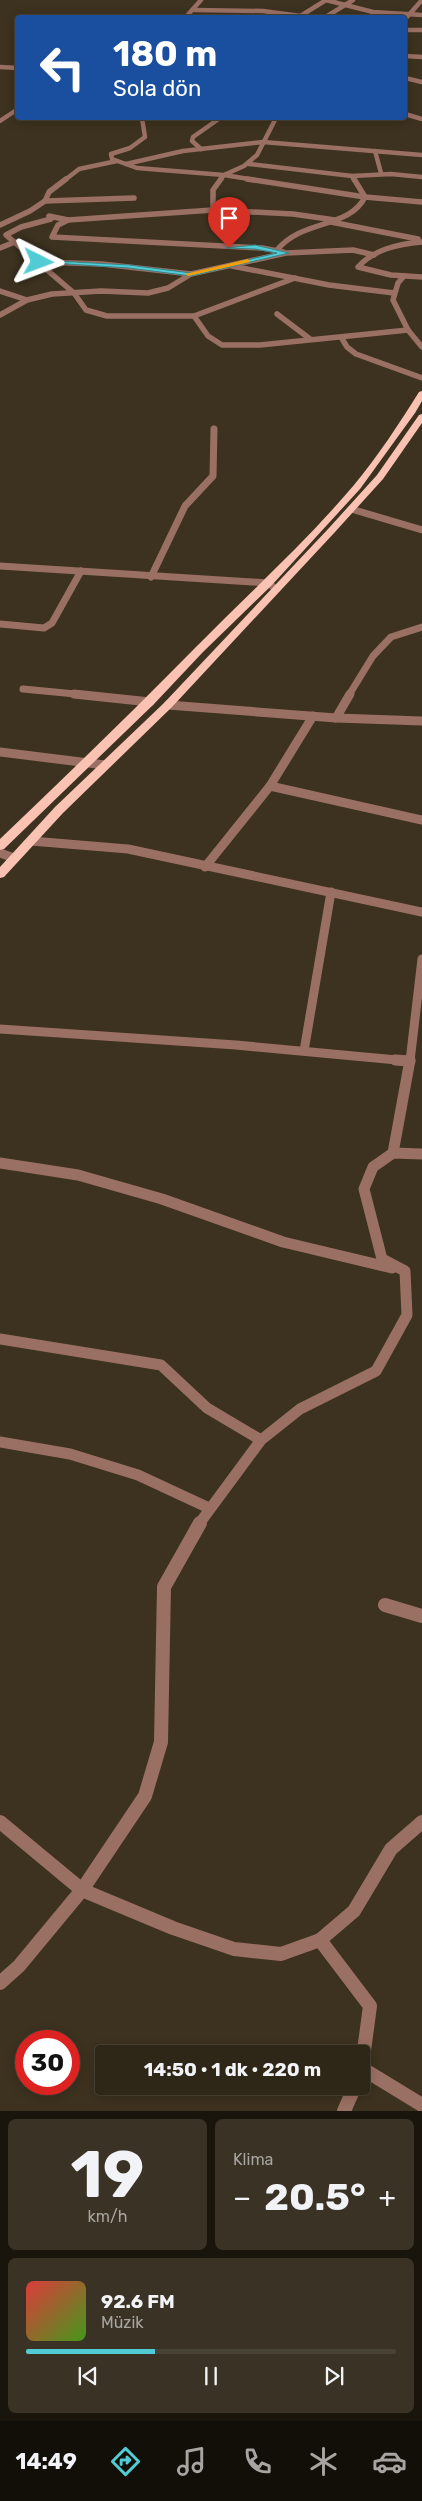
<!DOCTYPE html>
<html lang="tr">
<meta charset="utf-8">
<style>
:root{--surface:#2e2617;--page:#3a3224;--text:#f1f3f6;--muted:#a7a5a1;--line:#494336;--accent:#51ccd4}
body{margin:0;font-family:Rubik,sans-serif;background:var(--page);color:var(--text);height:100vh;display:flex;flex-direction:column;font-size:19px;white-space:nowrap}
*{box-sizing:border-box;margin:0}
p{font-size:16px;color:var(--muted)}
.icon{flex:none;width:28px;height:28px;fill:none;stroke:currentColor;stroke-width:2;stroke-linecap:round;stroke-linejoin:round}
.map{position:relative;height:2111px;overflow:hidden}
.sheet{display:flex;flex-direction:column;gap:8px;padding:8px;background:#19150d;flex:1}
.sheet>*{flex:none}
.top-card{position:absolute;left:15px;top:15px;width:392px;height:105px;border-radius:5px;box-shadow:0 2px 12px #0003,0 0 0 1px var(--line);background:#1a4fa0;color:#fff;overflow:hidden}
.speed{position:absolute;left:15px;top:2030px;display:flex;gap:10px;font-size:25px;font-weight:700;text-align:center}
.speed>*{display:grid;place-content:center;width:65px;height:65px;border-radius:50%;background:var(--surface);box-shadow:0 2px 12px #0003,0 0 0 1px var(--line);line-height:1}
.speed .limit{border:8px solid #d22;background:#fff;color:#111}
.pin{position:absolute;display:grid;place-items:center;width:42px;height:42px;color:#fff;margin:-51px -21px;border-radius:50% 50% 50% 0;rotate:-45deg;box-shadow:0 0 5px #0007}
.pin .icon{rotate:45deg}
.me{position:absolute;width:55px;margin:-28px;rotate:93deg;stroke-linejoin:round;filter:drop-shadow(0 0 4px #0008)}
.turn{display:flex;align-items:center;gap:18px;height:105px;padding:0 15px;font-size:22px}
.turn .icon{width:65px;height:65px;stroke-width:2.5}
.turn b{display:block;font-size:35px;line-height:42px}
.big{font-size:38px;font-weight:700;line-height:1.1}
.sheet .tile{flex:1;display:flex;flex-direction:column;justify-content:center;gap:8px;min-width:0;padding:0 18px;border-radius:8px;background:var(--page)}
.sheet .dial{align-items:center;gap:0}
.dial b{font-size:65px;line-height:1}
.song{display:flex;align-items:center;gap:15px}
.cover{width:60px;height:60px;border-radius:8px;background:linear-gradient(135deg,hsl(0 70% 55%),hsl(100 70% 35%))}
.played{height:5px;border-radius:2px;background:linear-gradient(90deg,var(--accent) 35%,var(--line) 35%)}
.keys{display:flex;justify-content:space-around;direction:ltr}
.heat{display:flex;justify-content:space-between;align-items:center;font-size:28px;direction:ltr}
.sheet .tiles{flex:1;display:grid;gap:8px;grid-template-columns:1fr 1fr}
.tile:last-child{grid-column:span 2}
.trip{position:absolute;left:95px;top:2045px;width:275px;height:50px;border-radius:5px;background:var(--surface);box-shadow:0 2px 12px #0003,0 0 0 1px var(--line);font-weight:700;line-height:50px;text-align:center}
.dock{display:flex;height:80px;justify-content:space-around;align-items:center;background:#120f09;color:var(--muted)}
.dock .icon{width:35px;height:35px}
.dock .on{color:var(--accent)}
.dock b{font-size:22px;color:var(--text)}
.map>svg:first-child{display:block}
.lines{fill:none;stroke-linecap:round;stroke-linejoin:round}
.minor-far5{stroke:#9b7064;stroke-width:4.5}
.minor-far4{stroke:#9b7064;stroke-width:5.5}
.minor-far3{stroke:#9b7064;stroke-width:7}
.minor-far2{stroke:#9b7064;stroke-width:9}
.minor-far1{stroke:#9b7064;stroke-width:11}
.minor{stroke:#9b7064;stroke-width:14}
.trunk{fill:#fac2b2;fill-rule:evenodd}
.route{fill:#51ccd4;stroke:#35858a}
.slow{fill:#f59e0b}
</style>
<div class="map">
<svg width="422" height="2111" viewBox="0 0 422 2111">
<rect width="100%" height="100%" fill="#3d321f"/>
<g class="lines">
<g class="minor-far5">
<path d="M326,0l47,12 49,3"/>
<path d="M194,10l69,1 53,7"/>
<path d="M302,15l24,-15"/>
<path d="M185,18l16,-18"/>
<path d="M324,18l29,-18"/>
<path d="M406,18l16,-18"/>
<path d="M405,30h17"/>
<path d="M405,56l17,1"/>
<path d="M0,67l18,1"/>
<path d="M405,78l17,4"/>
<path d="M405,114l17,5"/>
<path d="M142,118l3,19 -15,11 -19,6 1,5 25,9 87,7 20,-9 13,-11 19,-37"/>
<path d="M0,121l18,-12"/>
<path d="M201,149l-9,-8 1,-4 27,-19"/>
<path d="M375,151l6,22"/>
<path d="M126,164l57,-13 80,-9 159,13"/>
<path d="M249,164l103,12 39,-2 31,3"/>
<path d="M352,176l2,4"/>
<path d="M65,180l14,-11 38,-8"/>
<path d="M220,180l4,-5 31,5"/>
</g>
<g class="minor-far4">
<path d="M247,179l118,18 57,5"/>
<path d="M45,201l89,-3"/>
<path d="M213,210v-20l8,-11"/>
<path d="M68,220l-10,5 -6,12 210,11 21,4"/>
<path d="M331,222l87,17"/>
<path d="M0,225l30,-14 15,-10 4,-9 17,-13"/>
<path d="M422,242c-23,2 -48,7 -64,25l33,8 31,2"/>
<path d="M0,248l15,-6"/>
<path d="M277,250c25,-31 72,-21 88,-53l-11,-18"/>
<path d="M39,262l63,2 89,10"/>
<path d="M232,266l97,19 65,8"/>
<path d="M404,276l-6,7 -5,17 15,30 14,17"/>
<path d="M295,278l-101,38h-87l-21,-6 -12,-17 -68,-58 15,-8 30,-8 -2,-3 19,4 145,-10 80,4 42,6"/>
<path d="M0,291l27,9 25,-6 49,-3 47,2 20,-5 23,-14 95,-21 67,-3 21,5"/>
<path d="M277,314l33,25"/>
<path d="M0,315l27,-15"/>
<path d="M194,316l14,20 14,9h38l148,-15"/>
<path d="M341,337l6,10 9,7 66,24"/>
</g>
<g class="minor-far3">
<path d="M351,509l71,21"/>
<path d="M0,566l268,17 8,6"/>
<path d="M151,577l34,-71 28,-30 1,-47"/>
<path d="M0,624l44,4 8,-5 29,-52"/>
<path d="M23,689l63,6"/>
<path d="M349,695l24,-39 18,-19 31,-10"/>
</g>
<g class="minor-far2">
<path d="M74,694l76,8"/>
<path d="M168,705l168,13 86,3"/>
<path d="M336,718l14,-24"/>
<path d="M0,752l105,13"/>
<path d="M270,786l152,34"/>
<path d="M31,841l97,8 294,63"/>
<path d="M0,853l14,5"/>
<path d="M205,867l65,-81 43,-70"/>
<path d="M0,1029l236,16 172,16"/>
<path d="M304,1051l27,-159"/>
<path d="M410,1061l12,-102"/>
</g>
<g class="minor-far1">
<path d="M395,1060l15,1"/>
<path d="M393,1153l17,-93"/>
<path d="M0,1163l78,12 84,24 121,43 109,26"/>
<path d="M0,1339l161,26 46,43 54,32"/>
<path d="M0,1442l70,12 68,21 71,33"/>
<path d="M199,1524l62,-84 39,-31 76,-38 31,-56 -2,-44 -23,-12 -18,-70 9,-22 20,-14 29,1"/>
</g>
<g class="minor">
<path d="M385,1605l37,11"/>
<path d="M0,1822l82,68 91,38 61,21 47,5 39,-14 34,-29 37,-62 31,-27"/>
<path d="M320,1940l50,66 -9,67"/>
<path d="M0,1983l19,-17 63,-76 63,-94 16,-54 3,-155 36,-64"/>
<path d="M363,2069l59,36"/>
<path d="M344,2111l11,-25"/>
</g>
<g class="trunk">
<path d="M422,391v10l-7,12 -55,76 -88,96 -69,67 -49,52 -150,145 -4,1v-11c66,-63 131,-126 195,-191 53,-54 110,-105 159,-163 24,-29 45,-61 65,-93z"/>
<path d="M422,414v9l-39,56 -48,53 -163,175 -109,106 -59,64 -4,1v-11l55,-60 109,-104 165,-175 48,-53 42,-60z"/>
</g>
</g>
<path class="route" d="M255,245l34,8 -98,23 -62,-8 -93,-6 3,-2 90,5 62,8 86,-20 -22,-4 -29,-1z"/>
<path class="slow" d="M248,259l2,3 -62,14 -3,-2z"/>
</svg>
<div class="speed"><div class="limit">30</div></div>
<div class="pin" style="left:229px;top:248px;background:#d93025"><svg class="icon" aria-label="arrive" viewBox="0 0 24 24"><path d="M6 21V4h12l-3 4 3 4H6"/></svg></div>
<svg class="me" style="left:39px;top:262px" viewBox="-20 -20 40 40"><path d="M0-17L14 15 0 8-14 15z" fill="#51ccd4" stroke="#fff" stroke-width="4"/></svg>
<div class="trip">14:50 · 1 dk · 220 m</div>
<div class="top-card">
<div class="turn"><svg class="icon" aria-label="left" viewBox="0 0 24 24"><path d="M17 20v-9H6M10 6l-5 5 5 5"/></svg><div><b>180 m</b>Sola dön</div></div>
</div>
</div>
<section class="sheet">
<div class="tiles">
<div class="tile dial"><b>19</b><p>km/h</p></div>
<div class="tile"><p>Klima</p>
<div class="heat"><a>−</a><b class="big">20.5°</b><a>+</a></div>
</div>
<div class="tile">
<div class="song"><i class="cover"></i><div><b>92.6 FM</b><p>Müzik</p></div></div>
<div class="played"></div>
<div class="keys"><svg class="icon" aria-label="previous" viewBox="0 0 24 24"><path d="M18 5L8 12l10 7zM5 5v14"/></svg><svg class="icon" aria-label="pause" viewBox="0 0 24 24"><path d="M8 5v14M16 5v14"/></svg><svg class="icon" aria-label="next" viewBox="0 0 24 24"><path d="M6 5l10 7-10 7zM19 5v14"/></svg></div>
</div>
</div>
</section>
<nav class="dock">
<b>14:49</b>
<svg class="icon on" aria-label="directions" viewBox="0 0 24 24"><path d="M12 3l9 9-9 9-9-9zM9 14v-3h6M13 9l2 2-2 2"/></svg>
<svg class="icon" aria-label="music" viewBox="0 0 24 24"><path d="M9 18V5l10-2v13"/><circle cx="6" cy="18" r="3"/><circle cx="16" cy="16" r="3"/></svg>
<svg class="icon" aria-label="phone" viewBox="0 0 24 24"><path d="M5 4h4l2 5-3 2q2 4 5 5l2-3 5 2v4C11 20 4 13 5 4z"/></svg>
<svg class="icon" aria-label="climate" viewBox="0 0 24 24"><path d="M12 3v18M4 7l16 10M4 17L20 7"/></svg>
<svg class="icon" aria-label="car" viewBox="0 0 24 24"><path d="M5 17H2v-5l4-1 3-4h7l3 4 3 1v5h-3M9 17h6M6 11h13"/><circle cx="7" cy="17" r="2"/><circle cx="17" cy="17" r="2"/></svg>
</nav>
